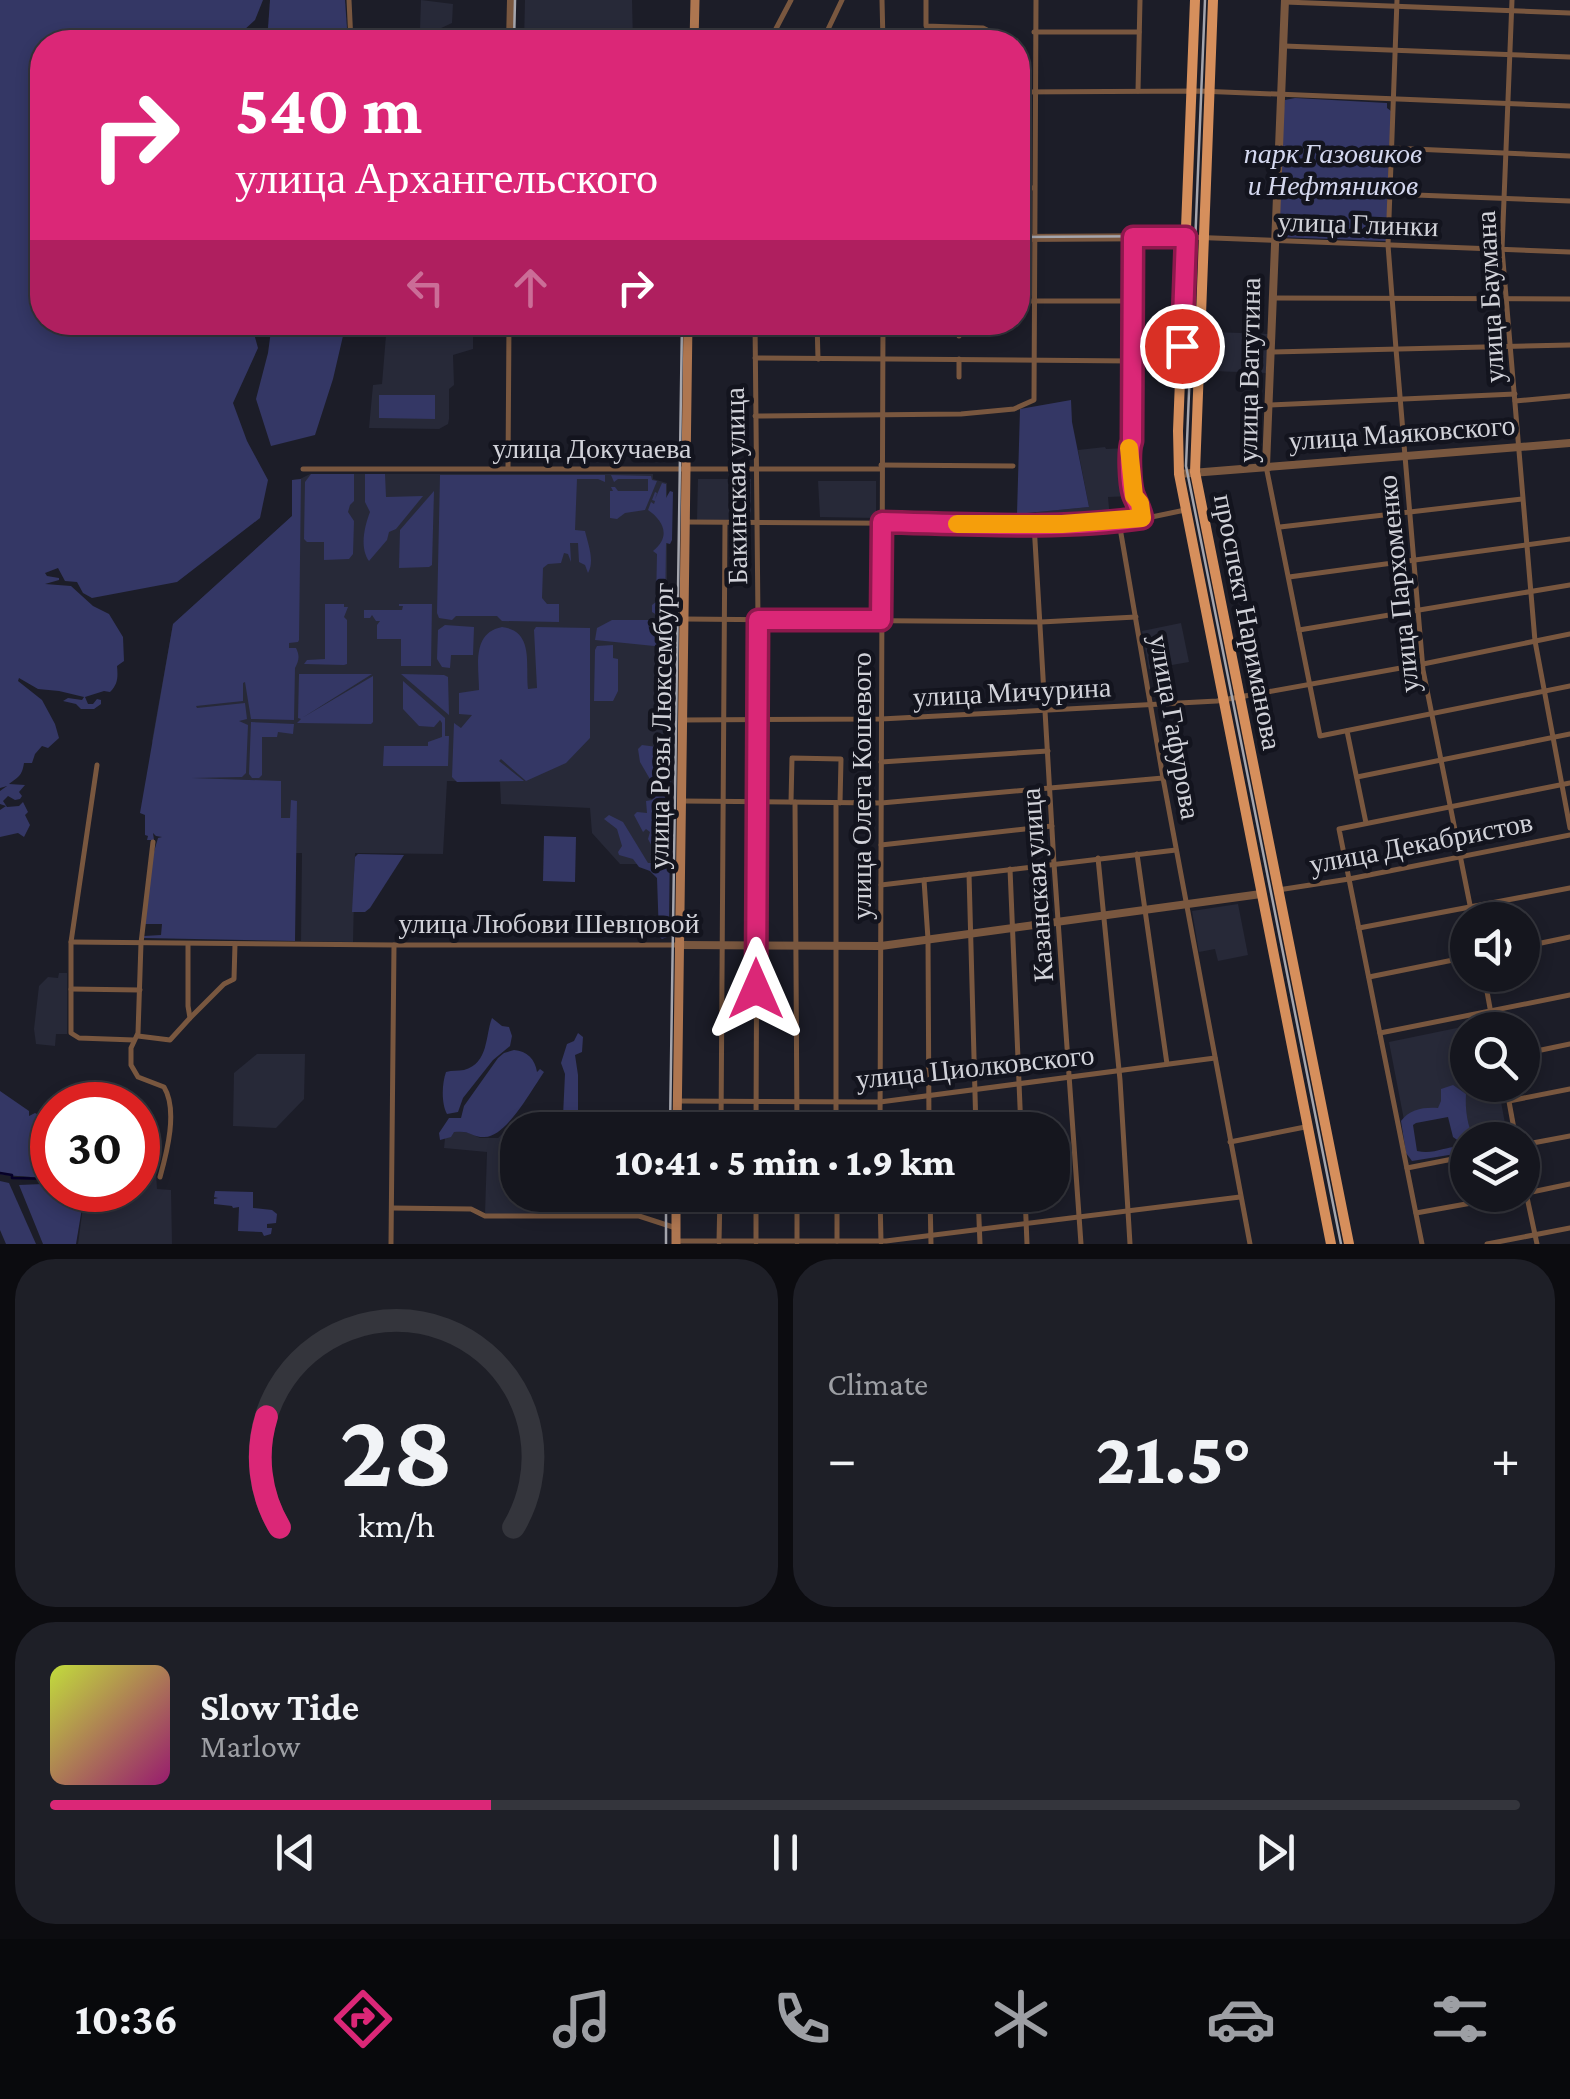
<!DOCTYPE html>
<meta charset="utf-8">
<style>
:root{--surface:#15161e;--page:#1e1f27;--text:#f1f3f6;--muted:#9d9fa4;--line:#34353c;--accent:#db2777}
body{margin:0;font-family:"Crimson Pro",serif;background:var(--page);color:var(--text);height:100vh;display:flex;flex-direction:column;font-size:38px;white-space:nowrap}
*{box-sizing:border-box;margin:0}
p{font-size:32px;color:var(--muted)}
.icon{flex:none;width:55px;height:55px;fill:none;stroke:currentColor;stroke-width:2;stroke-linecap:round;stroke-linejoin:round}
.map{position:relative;height:1244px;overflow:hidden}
.drawer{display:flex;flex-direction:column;gap:15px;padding:15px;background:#0c0c10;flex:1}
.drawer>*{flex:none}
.top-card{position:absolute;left:30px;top:30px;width:1000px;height:305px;border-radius:40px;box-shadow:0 5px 15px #0003,0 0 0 2px var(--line);background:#db2777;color:#fff;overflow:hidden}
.tools{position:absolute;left:1450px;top:902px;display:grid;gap:20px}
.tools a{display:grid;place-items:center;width:90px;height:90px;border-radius:50%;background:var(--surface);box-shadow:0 5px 15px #0003,0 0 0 2px var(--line);font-size:50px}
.speed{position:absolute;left:30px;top:1082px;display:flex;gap:20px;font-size:50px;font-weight:700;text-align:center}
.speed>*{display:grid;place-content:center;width:130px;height:130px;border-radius:50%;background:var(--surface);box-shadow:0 5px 15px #0003,0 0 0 2px var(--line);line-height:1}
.speed .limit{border:15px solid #d22;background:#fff;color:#111}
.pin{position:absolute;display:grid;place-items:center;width:85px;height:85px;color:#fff;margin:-42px;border:5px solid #fff;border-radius:50%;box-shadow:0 2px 10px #0007}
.me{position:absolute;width:110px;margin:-55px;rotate:0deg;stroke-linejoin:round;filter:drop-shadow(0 0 8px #0008)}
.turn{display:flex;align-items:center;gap:35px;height:210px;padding:0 40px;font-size:45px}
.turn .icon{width:130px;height:130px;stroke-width:2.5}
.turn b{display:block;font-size:70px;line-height:85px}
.lanes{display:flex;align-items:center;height:95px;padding:0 40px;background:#0003;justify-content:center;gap:50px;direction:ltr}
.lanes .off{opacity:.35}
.big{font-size:75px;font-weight:800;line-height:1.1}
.drawer .card{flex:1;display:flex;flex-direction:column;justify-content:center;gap:15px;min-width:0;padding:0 35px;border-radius:40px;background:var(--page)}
.drawer .dial{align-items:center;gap:0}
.dial svg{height:260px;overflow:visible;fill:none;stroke:var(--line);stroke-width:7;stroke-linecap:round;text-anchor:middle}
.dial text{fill:var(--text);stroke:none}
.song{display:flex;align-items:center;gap:30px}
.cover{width:120px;height:120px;border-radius:15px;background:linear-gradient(135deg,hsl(70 70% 55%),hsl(320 70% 35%))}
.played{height:10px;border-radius:5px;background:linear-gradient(90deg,var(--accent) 30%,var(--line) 30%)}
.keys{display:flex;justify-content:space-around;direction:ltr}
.heat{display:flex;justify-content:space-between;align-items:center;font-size:55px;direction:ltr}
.drawer .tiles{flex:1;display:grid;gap:15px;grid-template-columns:1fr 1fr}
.card:last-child{grid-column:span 2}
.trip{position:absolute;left:500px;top:1112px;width:570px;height:100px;border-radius:40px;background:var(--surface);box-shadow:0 5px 15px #0003,0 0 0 2px var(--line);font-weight:800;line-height:100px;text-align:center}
.menu{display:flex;height:160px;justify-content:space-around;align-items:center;background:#08090c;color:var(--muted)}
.menu .icon{width:70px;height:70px}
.menu .active{color:var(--accent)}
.menu b{font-size:45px;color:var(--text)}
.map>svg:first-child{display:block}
.built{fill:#272938}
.green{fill:#343765}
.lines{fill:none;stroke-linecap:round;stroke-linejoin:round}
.stream{stroke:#060127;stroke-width:2.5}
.minor{stroke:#79573f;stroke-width:5}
.tertiary{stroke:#79573f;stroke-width:8}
.secondary{stroke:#ae7650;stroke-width:9}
.primary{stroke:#d68f5c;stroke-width:10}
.tram{stroke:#a4a5ad;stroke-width:2.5}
.route-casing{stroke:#8e194d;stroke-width:25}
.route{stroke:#db2777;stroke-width:18}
.slow{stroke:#f59e0b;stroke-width:18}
.labels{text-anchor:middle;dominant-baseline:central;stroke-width:9;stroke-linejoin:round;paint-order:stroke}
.park-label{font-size:28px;font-style:italic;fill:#d4d8ef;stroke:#13141e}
.street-label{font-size:28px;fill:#d1d2d9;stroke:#13141e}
</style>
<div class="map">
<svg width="1570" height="1244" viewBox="0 0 1570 1244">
<rect width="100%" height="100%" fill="#1c1d28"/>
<g class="built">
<path d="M421,0l32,4 -1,19 -15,7 -1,10h-41l-1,-7 26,-3z"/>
<path d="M525,0h107l1,42h-109z"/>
<path d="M387,323h86v26l-20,6 1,30 -5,4v30l-1,5 -9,5 -70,-1 4,-43 9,-1z"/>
<path d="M1213,332l55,2 -2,39 -54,-2z"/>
<path d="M1105,447l1,2 21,-1v9h14l1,34 -10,1v4l-24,1 2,22 -73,1 -1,-8 53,-5 -11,-57z"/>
<path d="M310,474h343v5l14,4v381h-47l-28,-31 -2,-25 -89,-4 -1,-22 -53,-1 -4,73 -88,-1 -2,89 -52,-1 1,-88 -113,3 -37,-115 21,-117 119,-108v-36l8,-1z"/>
<path d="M698,479h53v41h-54z"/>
<path d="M818,481h58v37l-56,-1z"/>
<path d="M1181,623l8,39 -40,7 -7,-38z"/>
<path d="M1238,904l10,51 -30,6 -3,-12 -16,3 -7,-41z"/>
<path d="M59,973h8v61h-11l-1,12 -19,-2 -2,-15 5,-43 9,-9 10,1z"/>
<path d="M1486,1022l1,8h-19v55h30l10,55h-40l-7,-32 -57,12 -15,-78z"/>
<path d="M257,1054h48l-1,45 -28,29 -43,-2 1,-53z"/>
<path d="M508,1128l40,2h-30v65h135l-1,14 -113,1 -1,4h-53l2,-62 -43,-4 2,-19 23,4 11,5h18z"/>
<path d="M138,1172l18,2 1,15 14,1 1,54h-94l7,-52 53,-2z"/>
</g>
<g class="green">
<path d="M0,0h263l-8,20 -24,22h-189v280l209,1 7,25 -25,55 14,38 21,39 -8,38 -83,64 -85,16 -9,-5 -6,-11 -12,-1 -7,-13 -13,5 2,3 12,2v2l-14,4 26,2 22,20 16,8 14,23 1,24 -7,5c1,11 1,18 -7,26l-6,-1 -19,6 3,7h5l4,-5 4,1v4l-7,5h-13l-5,-5 -13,-3 5,-3 14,2 2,-3 -25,-6 -21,-2 -19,-11 -1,3 24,19 13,24 4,14 -11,10 -6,-2 -7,8 -3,9h-8c-2,12 -4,13 -15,21l16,1 -6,7 3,4 -2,3 -5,1 -7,-4 -5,5 4,6 12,-1 4,-4 5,10 -3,3 5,10 -6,12 -6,-4 -18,4v-27l6,-4 -6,-2v-13l7,-5 -7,2z"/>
<path d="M270,0h75l3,42h-81z"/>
<path d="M1295,98l92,5v5l4,3 -5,130 -108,-4 5,-121 2,-16z"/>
<path d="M272,323h74l-13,56 -18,56 -44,11 -15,-47 12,-46z"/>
<path d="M379,395h56v24l-56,-1z"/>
<path d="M1071,400l1,22 17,85 -72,7 3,-105z"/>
<path d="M311,474h43v27l-4,4 -2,7 6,9 -1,33 -4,5 -25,1v-18h-17l-3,-3 1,-57z"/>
<path d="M365,474h20l1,23 37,-1 -27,33 -7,3 -2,8 -18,21c-10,-14 -4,-36 1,-49l-5,-10z"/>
<path d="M440,475h165v7l-7,-3h-21l-2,51 10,1c3,13 10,30 3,42l-3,-8 -6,-3 -1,-19h-8l1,19 -3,-8 -4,-1 -3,10 -13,1 -5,4 -1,30 5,6h12v18l-57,-1 -5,-5h-41l-4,4 -13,-2 -2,-5z"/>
<path d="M611,475l40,1 1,4 5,1 -12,29 -20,3 -8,6 -7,-1v-27h3l-2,-4h4l3,4h30v-12h-30l-4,3z"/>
<path d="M301,479l-2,161 -1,2 -9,1v5h7c4,8 3,12 -1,20l-1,52 -43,-1 -6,-37 -2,1v18l-47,5 1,2 48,-5 2,16 -8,2 9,4 -2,48 -4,4 -50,1 89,3v37h9l1,-18 6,1 -2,140 -151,-3v-2l17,-1 1,-11h-17l8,-69 5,-17 4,-1 -6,-1 -3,-3 1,7h-7l1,-4 -3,-1v-20l-5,-2 33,-189 119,-108v-36z"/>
<path d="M662,483l4,1v14l4,-7 3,1 -1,48 -2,4 -4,-1 -1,72h-8l-5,-3v-7l4,-3 1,-48 -4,-3c18,-14 11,-30 -5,-41l3,-8 3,2 1,-3 -3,-1 3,-8 2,1 -2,6z"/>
<path d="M434,491l-2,74 -3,2 -30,1 1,-38z"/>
<path d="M325,604h19v3h4l-4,10 3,3v44l-3,1 -40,-1 3,-4 18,-1z"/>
<path d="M399,604h33l-1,62h-30v-27h-24v-14l3,-4h-4l-4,-6 -2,3h-6v-8h38l1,-4h-4z"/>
<path d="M664,620v27l-69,-7 2,-12 15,-8z"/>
<path d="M445,625l29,2 -1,28h-22l-1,13 -8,-1 -5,-8 1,-29z"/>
<path d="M502,627c33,4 23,39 26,62l9,-1 -3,-58 2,-3 54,1v110l-24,25 -40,18 -25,-22 -2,2 25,20 -67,1 -5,-5 2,-54 7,5 11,-13 -13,-1v-21l20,-3c0,-23 -8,-57 23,-63z"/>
<path d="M597,646l16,-1v13l5,1v32l-5,10h-19l1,-51z"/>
<path d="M299,674h73l-70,44 71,-42v46l-2,2 -74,-1 4,-4 -3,-1z"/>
<path d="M401,674l43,1 4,2 1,38z"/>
<path d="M403,681l42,37v18h4l-1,30h-65l1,-20h44v-4l14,-5v-14l-2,-3 -6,7 -15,-1 -16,-17z"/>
<path d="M251,722l43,2 -1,10 -15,-2 -1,5h-15v38l-3,3h-7l-3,-4z"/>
<path d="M663,743l5,1 3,4 -2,177 -2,12 -5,2 -3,-3 -2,-58 -7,-7 -11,-4 -6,-8 -14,-4 -1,-3 4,-6 -5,-17 -13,-10 5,-4 14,7 25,41h7l2,-7 -9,-17 2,-7 -4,-3 -3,3 -9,-17 3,-3 10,1 -1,-12 6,-1 6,-7 -18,-31 -2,-13 4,-4 15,2z"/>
<path d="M544,836l32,1 -1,45 -32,-1z"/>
<path d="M358,854l46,1 -34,53 -5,4h-13l3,-55z"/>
<path d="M492,1018l10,8 7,1 3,9 -2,10 -17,14 -30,38 -5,14 -11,2c-6,-11 -5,-31 -1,-42 6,-2 12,-1 18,-2 25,-7 21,-34 28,-52z"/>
<path d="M578,1033l5,4 -1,15 -7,3 3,20v52l-1,3h-10l-4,-14 2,-42 -4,-11 6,-19 7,-3z"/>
<path d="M514,1050c13,1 21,9 23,22l3,-3 4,3c-12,17 -38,66 -60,65 -13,0 -13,-7 -30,-5l-3,5 -11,3 -1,-7 10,-15h12l3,-12 34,-48 6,-5z"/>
<path d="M1453,1085l13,9c-1,14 1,33 9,46h-7l-1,4h-4l-10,-7 -5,-20 -32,6 -3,2 4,26c19,4 29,-6 46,-4l1,2 -9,5 -43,7 -6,-8 -5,-32c9,-12 23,-14 37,-13l3,-7v-12z"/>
<path d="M0,1091l29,20v5l6,-3c25,11 18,40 17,64l-7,3c-14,-5 -29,-3 -45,-6z"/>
<path d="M0,1181l9,2 27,61h-30l-6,-14z"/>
<path d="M42,1184l10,2v4h33v4l11,-4h24l-9,4 -5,6 -5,-3 -6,2 -5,-3h-6l-8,48h-33l-24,-59z"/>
<path d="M215,1191l38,1v16l19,2 5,4 -1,9 -9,1v4h5l-1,6 -7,2 -2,-4 -24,-1 1,-24 -6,1 -1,-2 -18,-2v-5l4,-1 -4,-1z"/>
</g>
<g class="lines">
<path class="stream" d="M0,1173l12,2v3l40,1"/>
<g class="minor">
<path d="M349,0l2,42"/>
<path d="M882,0l1,42"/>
<path d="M926,0v26l57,2 4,2v12"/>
<path d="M1397,0l-9,245 8,104 27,321 50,250"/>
<path d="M1512,0l-10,249 33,392 35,187"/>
<path d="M1285,2l285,11"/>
<path d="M1034,32h105"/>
<path d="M769,42l22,-42"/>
<path d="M822,42l20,-42"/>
<path d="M1284,46l286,11"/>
<path d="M1138,91l2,-91"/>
<path d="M1018,92l181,-1 371,15"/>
<path d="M1391,148l179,8"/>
<path d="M1018,187l16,1"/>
<path d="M1390,194l180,7"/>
<path d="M1188,237l382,15"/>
<path d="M1133,239l-1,202c-4,10 -2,43 1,53 3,8 7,14 9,25l-23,3 44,256 87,466"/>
<path d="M1273,298l297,1"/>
<path d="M1018,301h116"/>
<path d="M755,322l3,298 -2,510"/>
<path d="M817,322l1,37"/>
<path d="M959,336v-14"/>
<path d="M1272,352l298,-7"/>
<path d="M755,358l377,3"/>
<path d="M959,377v-18"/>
<path d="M1515,401l55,-5"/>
<path d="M1269,405l246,-11"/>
<path d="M755,416l206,-2 53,-5 20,-9 2,-400"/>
<path d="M881,465l132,1"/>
<path d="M1266,466l54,270 250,-50"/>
<path d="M508,468l1,-146"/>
<path d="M303,469h578"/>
<path d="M1142,519l43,-9"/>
<path d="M687,522l347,2 85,-2"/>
<path d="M1034,524l20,340 27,380"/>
<path d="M1280,527l242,-28"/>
<path d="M1289,577l281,-38"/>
<path d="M685,619l356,3 95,-5"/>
<path d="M1299,630l271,-45"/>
<path d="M684,720l197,-1 336,-18 206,-37 147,-30"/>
<path d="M1347,731l19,92"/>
<path d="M881,762l167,-11"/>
<path d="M97,765l-26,177v91l8,5 55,2"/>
<path d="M1357,777l213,-43"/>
<path d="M683,801l198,2 282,-25"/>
<path d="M791,802l1,-44 49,1 -1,44"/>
<path d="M795,802l2,328"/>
<path d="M153,842l-12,101 -3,90 -7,15v17l7,12 26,10c14,23 3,65 -4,90"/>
<path d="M881,845l171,-19"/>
<path d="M1137,854l30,210"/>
<path d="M1098,858l22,222 10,164"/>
<path d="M1010,869l11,261"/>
<path d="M969,874l7,256"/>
<path d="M924,880l4,59 1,191"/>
<path d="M881,885l295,-35"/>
<path d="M1278,890l71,-11 221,-44"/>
<path d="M1359,928l211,-40"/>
<path d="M71,942l323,3h284"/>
<path d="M1522,947l48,-10"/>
<path d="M1484,975l10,55"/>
<path d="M1369,977l99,-20"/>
<path d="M71,989l69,1"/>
<path d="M190,1018l34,-34 10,-5 1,-35"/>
<path d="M1380,1033l190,-38"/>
<path d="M138,1036l32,4 20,-22 -2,-12v-62"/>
<path d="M1522,1054l48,-10"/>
<path d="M1506,1085l10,55"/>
<path d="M678,1101l202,1 335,-44"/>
<path d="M1509,1101l61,-12"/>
<path d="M721,1130l4,-607"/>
<path d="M836,1130v-327"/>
<path d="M880,1130l3,-808"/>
<path d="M1230,1142l75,-15"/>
<path d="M1522,1145l48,-9"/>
<path d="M1407,1168l61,-12"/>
<path d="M1522,1174l15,70"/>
<path d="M1522,1194l48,-10"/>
<path d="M756,1195v47"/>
<path d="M797,1195v47"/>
<path d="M837,1195v46"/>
<path d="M880,1195l1,47"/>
<path d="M930,1195l1,49"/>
<path d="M978,1195l2,49"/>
<path d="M1025,1195l2,49"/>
<path d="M392,1208l79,1 14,7h154l37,12"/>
<path d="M1416,1213l100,-18"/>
<path d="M676,1241h210l354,-44"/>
<path d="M719,1242l1,-47"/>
<path d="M391,1244l3,-299"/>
<path d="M1422,1244l-83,-415 231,-46"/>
<path d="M1487,1244l83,-16"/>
</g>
<g class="tertiary">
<path d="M510,42l1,-42"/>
<path d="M1018,238l168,-1"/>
<path d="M1266,466l19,-466"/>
<path d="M1179,474l391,-31"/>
<path d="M681,945l200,1 380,-52"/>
</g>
<g class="secondary">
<path d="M694,42l1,-42"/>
<path d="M677,1130l11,-808"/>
<path d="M676,1244v-49"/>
</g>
<g class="primary">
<path d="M1195,0l-17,431 1,43 152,770"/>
<path d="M1213,0l-18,472 154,772"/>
</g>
<g class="tram">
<path d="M1205,0l-19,466 155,778"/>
<path d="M514,42l1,-42"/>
<path d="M1018,237l165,-1 9,5 4,10"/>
<path d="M670,1130l12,-808"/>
<path d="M666,1244v-49"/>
</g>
</g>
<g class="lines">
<g class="route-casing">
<path id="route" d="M756,989l2,-369h123l1,-98c86,2 175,8 260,-4 -2,-10 -6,-16 -9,-24 -3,-10 -5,-43 -1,-53l1,-204h53l-4,109"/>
</g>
<use href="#route" class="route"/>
<path class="slow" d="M957,524h105l80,-6 -2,-15 -6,-7 -5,-48"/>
</g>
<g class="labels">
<g class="park-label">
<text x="1333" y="153">парк Газовиков<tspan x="1333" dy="32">и Нефтяников</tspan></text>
</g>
<g class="street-label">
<text transform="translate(1358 224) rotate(2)">улица Глинки</text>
<text transform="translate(1490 297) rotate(-93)">улица Баумана</text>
<text transform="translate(1249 370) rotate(-89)">улица Ватутина</text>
<text transform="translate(1402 433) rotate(-4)">улица Маяковского</text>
<text x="592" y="448">улица Докучаева</text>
<text transform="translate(736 486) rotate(-91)">Бакинская улица</text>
<text transform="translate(1398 584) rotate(-96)">улица Пархоменко</text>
<text transform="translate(1248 622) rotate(79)">проспект Нариманова</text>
<text transform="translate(1012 692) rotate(-3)">улица Мичурина</text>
<text transform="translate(661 726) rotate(-89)">улица Розы Люксембург</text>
<text transform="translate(1175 727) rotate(80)">улица Гафурова</text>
<text transform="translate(861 786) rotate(-90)">улица Олега Кошевого</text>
<text transform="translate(1421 843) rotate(-11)">улица Декабристов</text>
<text transform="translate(1037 885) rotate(-94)">Казанская улица</text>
<text x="549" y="923">улица Любови Шевцовой</text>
<text transform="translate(975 1067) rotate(-6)">улица Циолковского</text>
</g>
</g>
</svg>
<div class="tools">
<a><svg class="icon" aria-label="sound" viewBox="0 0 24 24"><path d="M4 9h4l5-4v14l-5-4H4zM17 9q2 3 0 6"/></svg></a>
<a><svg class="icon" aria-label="search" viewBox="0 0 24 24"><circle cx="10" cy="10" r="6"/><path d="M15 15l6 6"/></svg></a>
<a><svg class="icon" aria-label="layers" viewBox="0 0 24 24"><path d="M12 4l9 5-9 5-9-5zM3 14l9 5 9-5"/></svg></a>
</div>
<div class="speed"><div class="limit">30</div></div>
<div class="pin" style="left:1182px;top:346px;background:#d93025"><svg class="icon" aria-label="arrive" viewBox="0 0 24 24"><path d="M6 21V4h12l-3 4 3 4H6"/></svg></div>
<svg class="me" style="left:756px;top:989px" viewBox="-20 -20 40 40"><path d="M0-17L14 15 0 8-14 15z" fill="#db2777" stroke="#fff" stroke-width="4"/></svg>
<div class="trip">10:41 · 5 min · 1.9 km</div>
<div class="top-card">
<div class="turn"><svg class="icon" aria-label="right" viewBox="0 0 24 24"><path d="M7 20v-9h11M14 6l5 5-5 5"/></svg><div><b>540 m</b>улица Архангельского</div></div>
<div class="lanes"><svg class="icon off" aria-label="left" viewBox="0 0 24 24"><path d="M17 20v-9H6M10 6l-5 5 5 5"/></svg><svg class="icon off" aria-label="ahead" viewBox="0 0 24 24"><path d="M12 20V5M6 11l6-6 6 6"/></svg><svg class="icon" aria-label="right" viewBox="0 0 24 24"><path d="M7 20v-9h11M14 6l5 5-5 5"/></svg></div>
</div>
</div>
<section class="drawer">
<div class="tiles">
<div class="card dial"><svg viewBox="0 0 100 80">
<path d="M14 69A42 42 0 1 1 86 69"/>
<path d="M14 69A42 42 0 0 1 10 35" stroke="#db2777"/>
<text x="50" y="56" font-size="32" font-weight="700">28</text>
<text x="50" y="72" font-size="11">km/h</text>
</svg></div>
<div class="card"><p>Climate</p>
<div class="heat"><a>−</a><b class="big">21.5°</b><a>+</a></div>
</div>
<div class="card">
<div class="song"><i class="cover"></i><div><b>Slow Tide</b><p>Marlow</p></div></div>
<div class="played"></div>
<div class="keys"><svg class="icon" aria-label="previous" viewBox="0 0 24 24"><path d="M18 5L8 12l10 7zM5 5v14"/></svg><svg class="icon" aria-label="pause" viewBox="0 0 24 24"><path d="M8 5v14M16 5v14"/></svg><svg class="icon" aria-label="next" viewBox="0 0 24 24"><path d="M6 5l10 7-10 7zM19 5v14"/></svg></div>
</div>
</div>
</section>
<nav class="menu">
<b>10:36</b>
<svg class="icon active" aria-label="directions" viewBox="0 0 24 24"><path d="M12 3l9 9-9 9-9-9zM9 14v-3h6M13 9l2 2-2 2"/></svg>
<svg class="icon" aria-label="music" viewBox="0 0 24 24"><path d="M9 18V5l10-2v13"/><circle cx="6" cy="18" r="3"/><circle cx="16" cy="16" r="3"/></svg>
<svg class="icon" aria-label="phone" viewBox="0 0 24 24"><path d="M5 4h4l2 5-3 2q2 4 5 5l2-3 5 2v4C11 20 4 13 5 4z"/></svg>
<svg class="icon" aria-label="climate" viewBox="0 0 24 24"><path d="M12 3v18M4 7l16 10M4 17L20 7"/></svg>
<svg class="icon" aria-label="car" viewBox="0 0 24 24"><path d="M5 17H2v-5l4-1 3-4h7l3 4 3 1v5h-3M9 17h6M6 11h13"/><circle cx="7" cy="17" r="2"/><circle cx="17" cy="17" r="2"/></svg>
<svg class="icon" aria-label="filters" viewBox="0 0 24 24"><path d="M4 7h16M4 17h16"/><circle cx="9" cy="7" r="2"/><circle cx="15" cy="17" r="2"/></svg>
</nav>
